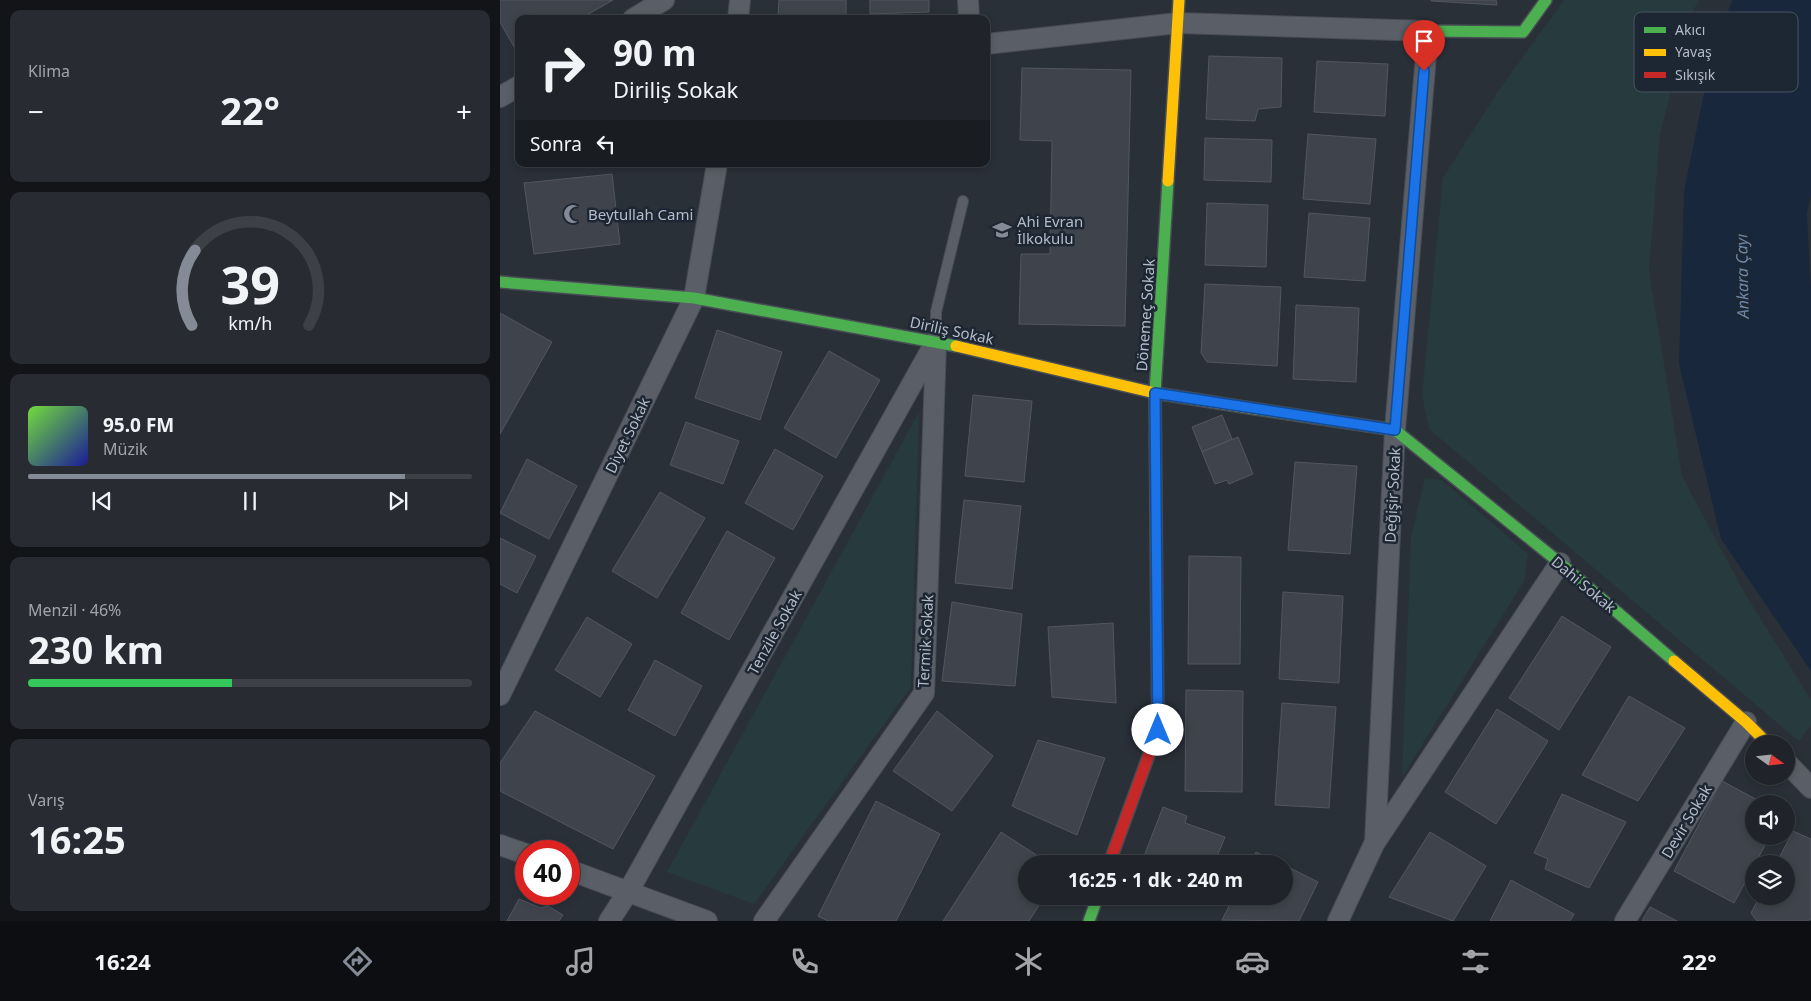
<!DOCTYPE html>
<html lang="tr">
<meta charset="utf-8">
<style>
:root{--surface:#20242a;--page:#282c32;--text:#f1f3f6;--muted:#a2a4a8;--line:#3d4147;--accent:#848b96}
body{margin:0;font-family:"Noto Sans",sans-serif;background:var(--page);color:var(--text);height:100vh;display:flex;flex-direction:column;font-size:19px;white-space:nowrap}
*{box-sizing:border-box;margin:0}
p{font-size:16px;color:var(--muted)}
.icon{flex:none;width:28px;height:28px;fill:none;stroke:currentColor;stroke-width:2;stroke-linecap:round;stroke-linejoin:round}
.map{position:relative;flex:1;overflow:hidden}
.side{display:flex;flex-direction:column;gap:10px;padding:10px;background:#121417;width:500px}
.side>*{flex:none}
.guide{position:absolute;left:15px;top:15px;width:475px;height:152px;border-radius:10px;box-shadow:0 2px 8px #0003,0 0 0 1px var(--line);background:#20242a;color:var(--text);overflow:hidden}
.needle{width:32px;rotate:105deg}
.buttons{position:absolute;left:1245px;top:735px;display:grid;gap:10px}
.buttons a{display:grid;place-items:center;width:50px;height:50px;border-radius:50%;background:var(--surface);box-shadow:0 2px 8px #0003,0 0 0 1px var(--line);font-size:25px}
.speed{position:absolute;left:15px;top:840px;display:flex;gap:10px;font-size:25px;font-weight:700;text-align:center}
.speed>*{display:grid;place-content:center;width:65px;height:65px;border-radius:50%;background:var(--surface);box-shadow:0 2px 8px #0003,0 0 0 1px var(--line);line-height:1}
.speed .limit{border:8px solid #d22;background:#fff;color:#111}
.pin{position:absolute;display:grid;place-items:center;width:42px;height:42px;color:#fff;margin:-51px -21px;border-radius:50% 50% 50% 0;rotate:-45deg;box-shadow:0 0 5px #0007}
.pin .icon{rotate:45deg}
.me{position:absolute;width:55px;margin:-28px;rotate:0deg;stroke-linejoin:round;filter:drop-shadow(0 0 4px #0008)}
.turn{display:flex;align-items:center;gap:18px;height:105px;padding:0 15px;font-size:22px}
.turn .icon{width:65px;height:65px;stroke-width:2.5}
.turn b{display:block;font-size:35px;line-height:42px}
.then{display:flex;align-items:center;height:48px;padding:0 15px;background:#0003;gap:10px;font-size:19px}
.big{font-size:38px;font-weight:700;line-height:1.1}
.side .card{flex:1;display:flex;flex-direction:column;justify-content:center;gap:8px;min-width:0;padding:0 18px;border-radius:10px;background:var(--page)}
.side .dial{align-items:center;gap:0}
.dial svg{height:130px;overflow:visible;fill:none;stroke:var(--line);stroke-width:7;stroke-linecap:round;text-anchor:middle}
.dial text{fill:var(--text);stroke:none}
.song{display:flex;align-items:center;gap:15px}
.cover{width:60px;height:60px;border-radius:8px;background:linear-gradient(135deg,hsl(100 70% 55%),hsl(240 70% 35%))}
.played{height:5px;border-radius:2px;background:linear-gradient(90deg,var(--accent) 85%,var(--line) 85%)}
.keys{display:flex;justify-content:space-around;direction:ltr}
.heat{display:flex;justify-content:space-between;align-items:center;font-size:28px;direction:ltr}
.charge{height:8px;border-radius:4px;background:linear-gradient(90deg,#34c759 46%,var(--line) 0)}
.trip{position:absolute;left:518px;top:855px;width:275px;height:50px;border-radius:25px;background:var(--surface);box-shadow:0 2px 8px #0003,0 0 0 1px var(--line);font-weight:700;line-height:50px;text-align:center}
.dock{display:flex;height:80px;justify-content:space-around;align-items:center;background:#0d0e11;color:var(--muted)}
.dock .icon{width:35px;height:35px}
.dock .active{color:var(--accent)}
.dock b{font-size:22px;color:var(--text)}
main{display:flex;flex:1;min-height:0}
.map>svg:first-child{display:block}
.green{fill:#273a3e}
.water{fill:#19273c}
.building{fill:#3f444c;stroke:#52575f}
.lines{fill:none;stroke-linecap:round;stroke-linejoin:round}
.lane-casing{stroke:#484c55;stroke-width:12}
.street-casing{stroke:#484c55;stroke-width:22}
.fast-casing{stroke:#484c55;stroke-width:14}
.slow-casing{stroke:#484c55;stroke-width:14}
.jam-casing{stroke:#484c55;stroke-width:14}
.lane{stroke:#5a5e66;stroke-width:10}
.street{stroke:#5a5e66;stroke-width:20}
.fast{stroke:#4caf50;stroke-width:11}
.slow{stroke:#ffc107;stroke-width:11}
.jam{stroke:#c62828;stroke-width:11}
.route-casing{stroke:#114b97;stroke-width:12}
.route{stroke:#1a73e8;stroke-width:9}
.labels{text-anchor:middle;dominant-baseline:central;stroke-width:5;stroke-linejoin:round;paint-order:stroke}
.poi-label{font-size:15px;fill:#b4bcc9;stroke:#1d2633;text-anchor:start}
.street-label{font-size:15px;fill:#b4bcc9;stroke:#1d2633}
.water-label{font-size:16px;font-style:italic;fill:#6d86a8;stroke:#1d2633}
.key{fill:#1d2633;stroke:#4a5360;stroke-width:1}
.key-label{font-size:14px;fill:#b4bcc9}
</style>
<main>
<section class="side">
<div class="card"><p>Klima</p>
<div class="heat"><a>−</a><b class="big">22°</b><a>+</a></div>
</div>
<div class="card dial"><svg viewBox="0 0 100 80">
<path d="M14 69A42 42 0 1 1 86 69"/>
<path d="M14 69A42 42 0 0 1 16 23" stroke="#848b96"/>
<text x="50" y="56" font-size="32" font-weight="700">39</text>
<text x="50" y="72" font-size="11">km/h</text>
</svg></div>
<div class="card">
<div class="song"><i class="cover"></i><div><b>95.0 FM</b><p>Müzik</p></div></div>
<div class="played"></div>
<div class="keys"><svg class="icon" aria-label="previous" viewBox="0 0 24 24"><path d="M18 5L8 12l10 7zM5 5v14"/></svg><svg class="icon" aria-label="pause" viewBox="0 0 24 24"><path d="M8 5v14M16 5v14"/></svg><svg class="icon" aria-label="next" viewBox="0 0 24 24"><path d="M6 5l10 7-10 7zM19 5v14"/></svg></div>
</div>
<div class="card"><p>Menzil · 46%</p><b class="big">230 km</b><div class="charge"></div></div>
<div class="card"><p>Varış</p><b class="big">16:25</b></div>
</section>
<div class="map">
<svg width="1311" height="921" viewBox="0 0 1311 921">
<rect width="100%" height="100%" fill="#2a3038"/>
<g class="green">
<path d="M1064,0h135l-8,15 -31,119 -11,137 33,205 62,116 67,108v25l-12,16 -370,-312 -7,-34 21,-217 54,-85z"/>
<path d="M419,412l-8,275 -157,217 -87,-32z"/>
<path d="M925,478l17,2 86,74 -4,27 -122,196 9,-240z"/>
</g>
<path class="water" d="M1232,0h79v195l-4,18 4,77v381l-90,-132 -42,-175 5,-173 26,-127z"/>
<g class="building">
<path d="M0,0h113l-33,19h-61l-1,35 -18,-32z"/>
<path d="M279,0h67v17l-68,-2z"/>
<path d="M370,0h59v12l-59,2z"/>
<path d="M931,0h65l1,5 -66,-4z"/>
<path d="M709,56l73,2 -1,49 -23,2 -3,12 -49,-2z"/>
<path d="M817,61l71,3 -3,52 -71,-4z"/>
<path d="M522,68l109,2 -6,256 -106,-2 2,-70h29l2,-113 -32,-1z"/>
<path d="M808,134l68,5 -6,65 -67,-5z"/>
<path d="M705,138l67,2 -1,42 -67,-2z"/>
<path d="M112,174l8,70 -86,10 -10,-71z"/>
<path d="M707,203l61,2 -2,62 -61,-2z"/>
<path d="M809,213l61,5 -5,63 -61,-4z"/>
<path d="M705,284l76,3 -4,79 -70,-4 -6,-9z"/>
<path d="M796,305l63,3 -3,74 -63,-3z"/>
<path d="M0,313l52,29 -52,92z"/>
<path d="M217,330l65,22 -22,68 -65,-22z"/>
<path d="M329,351l51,29 -44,78 -52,-30z"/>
<path d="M473,395l59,6 -8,81 -59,-6z"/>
<path d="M722,415l10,24 -30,13 -10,-25z"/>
<path d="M186,422l53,19 -16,43 -53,-19z"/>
<path d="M738,437l15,37 -24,10 -2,-4 -12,4 -13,-32z"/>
<path d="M275,449l48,27 -30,54 -48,-27z"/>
<path d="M27,459l50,27 -28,53 -49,-26z"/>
<path d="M795,462l62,4 -7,88 -62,-4z"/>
<path d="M160,492l45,26 -48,80 -45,-27z"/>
<path d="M464,500l57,6 -9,83 -57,-6z"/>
<path d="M227,531l48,27 -46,82 -48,-27z"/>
<path d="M0,538l36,18 -19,37 -17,-9z"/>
<path d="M689,556l52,1 -1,107h-52z"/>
<path d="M783,592l60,4 -4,87 -60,-4z"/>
<path d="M452,602l70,12 -7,72 -73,-5z"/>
<path d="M1062,616l49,31 -52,83 -50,-32z"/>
<path d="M87,617l45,27 -32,53 -45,-27z"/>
<path d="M613,623l3,80 -64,-6 -4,-70z"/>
<path d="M155,660l47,26 -27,50 -47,-26z"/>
<path d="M686,690l57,1 -1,101 -57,-1z"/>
<path d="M1129,696l56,32 -47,73 -56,-26z"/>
<path d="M782,703l54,4 -7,101 -54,-3z"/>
<path d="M997,709l51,32 -52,83 -51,-32z"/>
<path d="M35,711l120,65 -42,73 -113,-58v-28z"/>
<path d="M437,711l56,45 -41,55 -59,-40z"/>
<path d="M538,740l67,18 -28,77 -65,-29z"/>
<path d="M1222,781l43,23h-11v32h16l-36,67 -60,-32z"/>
<path d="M1062,794l64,28 -37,66 -44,-19 3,-10 -14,-6z"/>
<path d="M376,801l64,33 -44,87h-68l-10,-5z"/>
<path d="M663,807l24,9 -2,7 40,14 -11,27h-73z"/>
<path d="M1293,831l18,8v80l-4,2h-50l-6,-8 9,-17h26v-32h-10z"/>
<path d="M501,832l49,32h-24v32h19l-16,25h-86z"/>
<path d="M930,832l56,34 -33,55 -64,-24z"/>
<path d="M756,852l25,12h-31z"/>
<path d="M784,865l34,17 -19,39 -77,-1 12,-24h50z"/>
<path d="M1011,880l63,34 -4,7h-80z"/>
<path d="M662,896h38l-4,8z"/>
<path d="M19,899l22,9 7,-2 15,9 -4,6h-52z"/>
<path d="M1150,907l27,14h-35z"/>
</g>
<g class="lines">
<g class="lane-casing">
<path id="lane" d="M436,340v-28l27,-111"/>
</g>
<g class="street-casing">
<g id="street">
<path d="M468,0l1,19"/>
<path d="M133,19l31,-19"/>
<path d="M238,19l2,-19"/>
<path d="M486,44l192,-21 250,8 -33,399 -20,412 -37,79"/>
<path d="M0,97l19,-11"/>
<path d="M0,695l194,-397 23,-134"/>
<path d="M1286,762l25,26"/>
<path d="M876,841l184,-278"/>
<path d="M0,845l26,9"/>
<path d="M69,870l138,51"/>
<path d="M109,921l19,-29 308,-551"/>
<path d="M264,921l160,-228 12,-349"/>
<path d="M1125,921l121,-199"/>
</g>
</g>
<g class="fast-casing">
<g id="fast">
<path d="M928,31l95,1 23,-32"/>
<path d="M0,282l194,16 262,48"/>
<path d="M756,409l139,21 165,133 114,98"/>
<path d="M657,634l-2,-241 13,-212"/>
<path d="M589,921l9,-25"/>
</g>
</g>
<g class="slow-casing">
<g id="slow">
<path d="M668,181l11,-181"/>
<path d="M456,346l199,47 101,16"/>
<path d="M1174,661l72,61 22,22"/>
</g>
</g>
<g class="jam-casing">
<path id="jam" d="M609,864l49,-134 -1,-96"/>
</g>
<use href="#lane" class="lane"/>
<use href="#street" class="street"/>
<use href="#fast" class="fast"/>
<use href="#slow" class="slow"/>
<use href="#jam" class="jam"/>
</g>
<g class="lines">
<g class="route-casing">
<path id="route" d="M658,730l-3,-337 240,37 29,-359"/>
</g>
<use href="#route" class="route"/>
</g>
<defs>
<g id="mosque-bare" transform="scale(1.5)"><path d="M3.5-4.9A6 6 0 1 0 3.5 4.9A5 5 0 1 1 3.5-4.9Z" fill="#848b96" stroke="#1d2633" stroke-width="2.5" paint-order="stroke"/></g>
<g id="school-bare" transform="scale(1.5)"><path d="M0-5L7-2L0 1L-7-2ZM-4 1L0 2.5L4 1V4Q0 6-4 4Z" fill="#848b96" stroke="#1d2633" stroke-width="2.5" paint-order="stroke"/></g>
</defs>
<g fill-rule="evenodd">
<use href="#mosque-bare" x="73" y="214"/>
<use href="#school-bare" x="502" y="230"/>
</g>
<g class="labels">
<g class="poi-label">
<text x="88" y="214">Beytullah Cami</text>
<text x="517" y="221">Ahi Evran<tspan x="517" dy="17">İlkokulu</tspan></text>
</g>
<g class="street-label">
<text transform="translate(645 315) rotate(-86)">Dönemeç Sokak</text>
<text transform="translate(452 330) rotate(12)">Diriliş Sokak</text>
<text transform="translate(127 435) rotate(-64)">Diyet Sokak</text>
<text transform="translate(892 495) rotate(-87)">Değişir Sokak</text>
<text transform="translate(1084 584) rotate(40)">Dahi Sokak</text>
<text transform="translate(274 632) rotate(-61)">Tenzile Sokak</text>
<text transform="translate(425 641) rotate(-87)">Termik Sokak</text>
<text transform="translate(1186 821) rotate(-59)">Devir Sokak</text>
</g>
<g class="water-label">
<text transform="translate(1242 276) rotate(-91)">Ankara Çayı</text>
</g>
</g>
<rect x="1134" y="12" width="164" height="80" rx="8" class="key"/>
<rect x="1144" y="27" width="22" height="6" fill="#4caf50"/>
<rect x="1144" y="49" width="22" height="7" fill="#ffc107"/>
<rect x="1144" y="72" width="22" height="6" fill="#c62828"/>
<g class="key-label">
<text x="1175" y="35">Akıcı</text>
<text x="1175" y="57">Yavaş</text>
<text x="1175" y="80">Sıkışık</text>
</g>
</svg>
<div class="buttons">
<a><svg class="needle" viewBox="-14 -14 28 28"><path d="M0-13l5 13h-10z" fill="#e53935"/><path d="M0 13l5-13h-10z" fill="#a2a4a8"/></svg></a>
<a><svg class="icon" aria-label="sound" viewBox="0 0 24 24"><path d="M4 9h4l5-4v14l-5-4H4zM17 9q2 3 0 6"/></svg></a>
<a><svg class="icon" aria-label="layers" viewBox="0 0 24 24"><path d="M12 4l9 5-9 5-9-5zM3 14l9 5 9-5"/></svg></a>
</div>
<div class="speed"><div class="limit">40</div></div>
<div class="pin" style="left:924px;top:71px;background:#d93025"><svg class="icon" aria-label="arrive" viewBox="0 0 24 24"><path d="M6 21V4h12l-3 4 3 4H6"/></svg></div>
<svg class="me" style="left:658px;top:730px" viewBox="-20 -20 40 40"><circle r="19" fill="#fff"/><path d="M0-13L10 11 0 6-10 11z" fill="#1a73e8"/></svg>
<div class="trip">16:25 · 1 dk · 240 m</div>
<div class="guide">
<div class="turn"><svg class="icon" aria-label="right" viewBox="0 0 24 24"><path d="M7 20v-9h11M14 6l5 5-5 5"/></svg><div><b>90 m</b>Diriliş Sokak</div></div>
<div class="then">Sonra<svg class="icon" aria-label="left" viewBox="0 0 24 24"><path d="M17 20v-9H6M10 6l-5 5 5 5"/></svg></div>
</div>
</div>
</main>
<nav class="dock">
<b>16:24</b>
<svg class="icon active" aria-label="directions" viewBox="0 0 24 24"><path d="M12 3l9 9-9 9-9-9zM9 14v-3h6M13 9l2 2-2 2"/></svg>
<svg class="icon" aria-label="music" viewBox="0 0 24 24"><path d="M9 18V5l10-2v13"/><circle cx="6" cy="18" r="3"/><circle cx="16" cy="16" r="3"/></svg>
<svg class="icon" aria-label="phone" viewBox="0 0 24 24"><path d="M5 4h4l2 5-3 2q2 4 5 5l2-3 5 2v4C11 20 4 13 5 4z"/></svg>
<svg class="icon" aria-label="climate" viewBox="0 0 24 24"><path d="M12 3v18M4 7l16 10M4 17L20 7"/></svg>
<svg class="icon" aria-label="car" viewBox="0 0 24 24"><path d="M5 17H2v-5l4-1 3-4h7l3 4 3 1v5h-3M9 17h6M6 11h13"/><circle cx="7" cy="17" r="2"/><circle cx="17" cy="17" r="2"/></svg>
<svg class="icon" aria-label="filters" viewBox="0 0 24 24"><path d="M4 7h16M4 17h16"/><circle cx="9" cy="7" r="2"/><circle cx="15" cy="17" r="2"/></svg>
<b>22°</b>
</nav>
